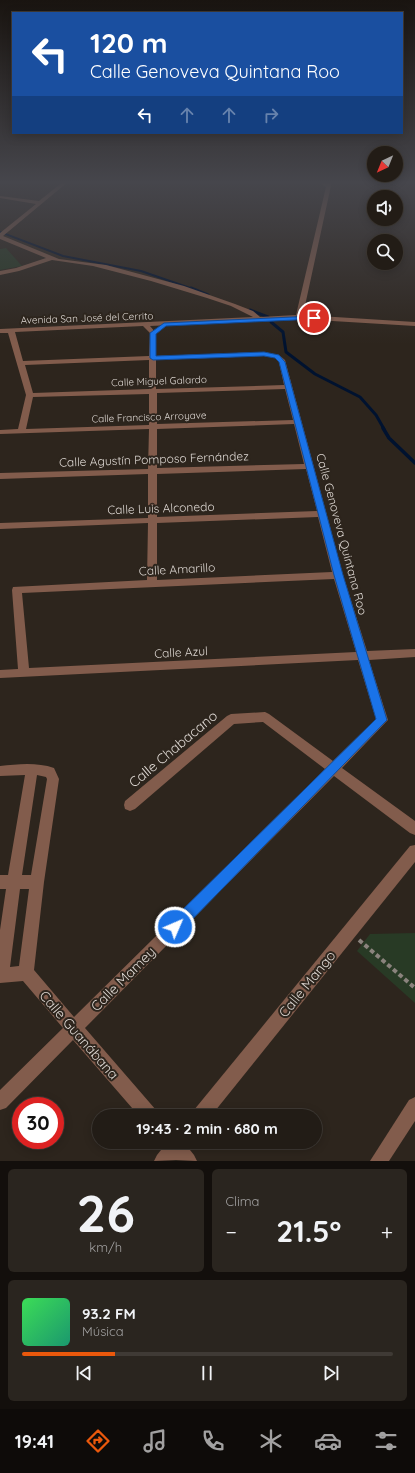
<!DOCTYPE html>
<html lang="es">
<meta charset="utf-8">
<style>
:root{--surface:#221c16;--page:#2a251f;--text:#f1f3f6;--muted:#a2a1a1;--line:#3f3a35;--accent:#ea580c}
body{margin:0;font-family:Quicksand,sans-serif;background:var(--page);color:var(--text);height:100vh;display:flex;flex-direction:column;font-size:15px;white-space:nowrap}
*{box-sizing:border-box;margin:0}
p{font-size:13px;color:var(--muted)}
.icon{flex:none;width:22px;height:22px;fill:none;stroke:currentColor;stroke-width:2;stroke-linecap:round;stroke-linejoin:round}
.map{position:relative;height:1161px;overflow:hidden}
.panel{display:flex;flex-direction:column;gap:8px;padding:8px;background:#130f0c;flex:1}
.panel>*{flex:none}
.hud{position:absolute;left:12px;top:12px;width:391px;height:122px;border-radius:0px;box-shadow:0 2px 10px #0003,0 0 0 1px var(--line);background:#1a4fa0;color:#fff;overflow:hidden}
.needle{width:26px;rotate:223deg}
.tools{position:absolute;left:367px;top:146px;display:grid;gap:8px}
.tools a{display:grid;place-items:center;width:36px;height:36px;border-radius:50%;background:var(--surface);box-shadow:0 2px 10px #0003,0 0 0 1px var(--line);font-size:20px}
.speed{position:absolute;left:12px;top:1097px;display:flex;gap:8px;font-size:20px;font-weight:700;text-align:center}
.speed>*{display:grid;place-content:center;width:52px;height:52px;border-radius:50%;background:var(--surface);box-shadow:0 2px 10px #0003,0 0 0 1px var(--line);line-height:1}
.speed .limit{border:6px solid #d22;background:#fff;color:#111}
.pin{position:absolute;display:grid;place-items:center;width:34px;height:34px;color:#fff;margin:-17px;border:2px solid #fff;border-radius:50%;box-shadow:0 1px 4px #0007}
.me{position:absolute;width:44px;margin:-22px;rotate:45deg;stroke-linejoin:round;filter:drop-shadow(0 0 3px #0008)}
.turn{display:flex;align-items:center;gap:14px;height:84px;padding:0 12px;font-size:18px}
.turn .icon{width:52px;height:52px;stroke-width:2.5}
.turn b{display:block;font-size:28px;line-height:34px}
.lanes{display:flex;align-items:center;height:38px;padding:0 12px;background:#0003;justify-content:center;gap:20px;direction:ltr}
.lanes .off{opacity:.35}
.big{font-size:30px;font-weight:700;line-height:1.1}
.panel .card{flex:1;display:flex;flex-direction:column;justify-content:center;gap:6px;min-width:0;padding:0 14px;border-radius:6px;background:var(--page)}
.panel .dial{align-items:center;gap:0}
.dial b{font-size:52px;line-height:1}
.song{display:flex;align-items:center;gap:12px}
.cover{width:48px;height:48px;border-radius:6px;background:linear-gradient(135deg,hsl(130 70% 55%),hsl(160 70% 35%))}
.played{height:4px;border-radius:2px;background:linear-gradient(90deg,var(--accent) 25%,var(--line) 25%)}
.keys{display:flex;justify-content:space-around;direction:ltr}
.heat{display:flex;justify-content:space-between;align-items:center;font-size:22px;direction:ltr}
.panel .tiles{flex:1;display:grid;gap:8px;grid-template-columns:1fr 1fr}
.card:last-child{grid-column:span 2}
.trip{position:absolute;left:92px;top:1109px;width:230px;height:40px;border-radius:20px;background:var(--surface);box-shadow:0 2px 10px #0003,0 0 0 1px var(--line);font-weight:700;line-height:40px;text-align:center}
.menu{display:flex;height:64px;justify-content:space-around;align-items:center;background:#0e0b09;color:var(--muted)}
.menu .icon{width:28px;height:28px}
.menu .selected{color:var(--accent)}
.menu b{font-size:18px;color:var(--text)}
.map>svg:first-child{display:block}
.green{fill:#283a25}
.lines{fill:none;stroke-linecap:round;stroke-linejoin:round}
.stream-far2{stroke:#00122f;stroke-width:2}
.stream-far1{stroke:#00122f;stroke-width:3}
.stream{stroke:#00122f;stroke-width:3.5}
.canal{fill:#00122f;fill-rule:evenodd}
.path{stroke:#8a837d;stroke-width:4;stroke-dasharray:4.5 3;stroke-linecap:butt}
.minor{fill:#825c4c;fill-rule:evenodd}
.route{fill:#1a73e8;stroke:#114b97}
.labels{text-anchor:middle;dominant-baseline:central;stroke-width:4;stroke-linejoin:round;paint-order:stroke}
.far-street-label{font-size:10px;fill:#ddd7d2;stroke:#2d251d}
.street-label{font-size:12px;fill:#ddd7d2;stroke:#2d251d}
.near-street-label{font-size:14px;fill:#ddd7d2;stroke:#2d251d}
</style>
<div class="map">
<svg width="415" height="1161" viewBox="0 0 415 1161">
<rect width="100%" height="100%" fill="#2d251d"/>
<g class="green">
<path d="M6,248l16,18 -22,4v-21z"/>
<path d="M415,933v70l-58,-52 13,-17z"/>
</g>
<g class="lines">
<path class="stream-far2" d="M0,232l63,24 78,15 52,18"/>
<g class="stream-far1">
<path d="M191,288l17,7"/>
<path d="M250,310l18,7"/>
<path d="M271,322l12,10 3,20 29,22 45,23 16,18 8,14"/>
</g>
<path class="stream" d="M383,428l6,10 26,25"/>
<path class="canal" d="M405,181h10v3l-9,-2z"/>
<path class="path" d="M359,940l56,48"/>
<g class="minor">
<path d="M64,181h5l-66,55 56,23 47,6 78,21 51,18 18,7 7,6 36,-2 30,-128 -10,-6h6l5,2 1,-2h4l-29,134 112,7v4l-116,-7 -149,7 6,7v23l108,-4 15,3 6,5 58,215 24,76 48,-2v8l-46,3 19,60 -46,48 73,53v14l-5,-2 -76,-57 -249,252 71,82 3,6h-20l-66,-76 -67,68 -6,2v-20l63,-62 -40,-47 -23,2v-53l6,-41h-6v-14h8l17,-100 -25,1v-10c18,-2 37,-4 54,2l5,11 -15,103 -10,88 40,47 251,-248 -62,-47 -29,2 -99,85 -5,2 -5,-2 -1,-4 1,-4 102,-85 4,-2 34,-2 4,2 64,47 43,-42 -18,-59 -358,18v-8l18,-1 -6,-79 1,-3 134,-7 1,-57 -148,6v-6l148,-5v-44l-148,5v-6l148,-4 1,-40 -149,5v-4l18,-1 8,-34 -18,-62h-8v-4l253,-12 -22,-11 -24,-8 -56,-17 -58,-15 -41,-6 -33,11 -19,4v-4l16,-3 30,-10 -46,-19v-6l36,-29 -36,-6v-2l39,5zM143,326l7,7 -1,23 -126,5 -8,-29zM264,356l11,2 4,4 5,23 -128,4v-29zM149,360v29l-116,4 -8,-28zM285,389l8,31 -136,4v-31zM149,394v31l-123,4 7,-32zM294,424l10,40 -147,4v-39zM306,469l11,42 -160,6v-43zM318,517l14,55 -175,8v-57zM334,579l22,73 -327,16 -7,-75zM37,775l9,2 1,2 -16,96h-9zM20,889h9l-10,77 -9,1z"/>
<path d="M415,845v17l-204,254h-20l3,-6 216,-264z"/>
<path d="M415,1097v24l-26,40h-19l39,-61z"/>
<path d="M163,1142h25l-2,3 8,10 3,6 -21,-1 -22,1 3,-6 8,-10z"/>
</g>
</g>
<linearGradient id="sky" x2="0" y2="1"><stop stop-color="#191410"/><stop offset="0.53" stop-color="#46464c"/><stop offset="1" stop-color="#46464c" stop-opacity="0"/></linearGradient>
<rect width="415" height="344" fill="url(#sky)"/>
<path class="route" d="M314,316h2v3l-150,7 -10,8v22l108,-4 15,3 6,7 58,213 44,145 -207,212 -5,1 -5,-1 -2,-5 2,-5 206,-203 -42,-144 -55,-213 -4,-4 -11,-2 -111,4 -3,-2v-25l14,-10z"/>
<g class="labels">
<g class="far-street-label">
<text transform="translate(87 318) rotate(-2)">Avenida San José del Cerrito</text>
<text transform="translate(159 381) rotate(-2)">Calle Miguel Galardo</text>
<text transform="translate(149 417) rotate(-2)">Calle Francisco Arroyave</text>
</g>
<g class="street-label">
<text transform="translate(154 459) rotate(-2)">Calle Agustín Pomposo Fernández</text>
<text transform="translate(161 508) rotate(-2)">Calle Luis Alconedo</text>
<text transform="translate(342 534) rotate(75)">Calle Genoveva Quintana Roo</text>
<text transform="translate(177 569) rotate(-3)">Calle Amarillo</text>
<text transform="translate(181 652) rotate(-3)">Calle Azul</text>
</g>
<g class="near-street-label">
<text transform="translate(173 749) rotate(-40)">Calle Chabacano</text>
<text transform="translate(123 979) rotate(-45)">Calle Mamey</text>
<text transform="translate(307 984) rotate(-51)">Calle Mango</text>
<text transform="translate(79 1035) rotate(49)">Calle Guanábana</text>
</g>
</g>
</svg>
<div class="tools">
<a><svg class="needle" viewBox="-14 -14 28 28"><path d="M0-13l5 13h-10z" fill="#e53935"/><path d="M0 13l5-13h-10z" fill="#a2a1a1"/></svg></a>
<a><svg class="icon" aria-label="sound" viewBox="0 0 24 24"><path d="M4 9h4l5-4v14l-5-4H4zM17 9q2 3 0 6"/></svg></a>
<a><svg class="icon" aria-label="search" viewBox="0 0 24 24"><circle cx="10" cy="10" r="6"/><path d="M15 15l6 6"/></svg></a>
</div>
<div class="speed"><div class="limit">30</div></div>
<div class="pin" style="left:314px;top:318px;background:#d93025"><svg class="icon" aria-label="arrive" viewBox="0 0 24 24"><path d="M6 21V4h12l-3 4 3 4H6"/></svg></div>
<svg class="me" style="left:175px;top:927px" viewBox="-20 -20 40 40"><circle r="17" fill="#1a73e8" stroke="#fff" stroke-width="3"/><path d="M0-11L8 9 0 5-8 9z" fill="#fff"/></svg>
<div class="trip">19:43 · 2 min · 680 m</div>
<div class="hud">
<div class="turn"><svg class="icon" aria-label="left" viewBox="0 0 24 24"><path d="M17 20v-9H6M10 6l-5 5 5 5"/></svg><div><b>120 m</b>Calle Genoveva Quintana Roo</div></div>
<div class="lanes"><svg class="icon" aria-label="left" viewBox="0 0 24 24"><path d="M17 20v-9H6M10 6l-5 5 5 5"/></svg><svg class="icon off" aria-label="ahead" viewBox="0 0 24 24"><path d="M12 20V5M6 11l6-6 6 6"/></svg><svg class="icon off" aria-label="ahead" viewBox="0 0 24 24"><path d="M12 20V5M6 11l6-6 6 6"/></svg><svg class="icon off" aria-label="right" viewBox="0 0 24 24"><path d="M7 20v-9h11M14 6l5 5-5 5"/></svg></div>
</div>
</div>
<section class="panel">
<div class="tiles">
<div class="card dial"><b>26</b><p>km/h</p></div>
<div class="card"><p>Clima</p>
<div class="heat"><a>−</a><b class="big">21.5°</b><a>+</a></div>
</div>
<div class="card">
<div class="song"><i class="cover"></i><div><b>93.2 FM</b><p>Música</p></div></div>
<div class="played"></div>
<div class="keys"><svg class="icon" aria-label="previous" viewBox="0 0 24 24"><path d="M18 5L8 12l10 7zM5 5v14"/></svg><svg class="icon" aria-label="pause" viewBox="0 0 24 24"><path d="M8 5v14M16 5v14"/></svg><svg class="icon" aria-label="next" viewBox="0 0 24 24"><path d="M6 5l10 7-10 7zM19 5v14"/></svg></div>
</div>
</div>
</section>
<nav class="menu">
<b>19:41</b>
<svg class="icon selected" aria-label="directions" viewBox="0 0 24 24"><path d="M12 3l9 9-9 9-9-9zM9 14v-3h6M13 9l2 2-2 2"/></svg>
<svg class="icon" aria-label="music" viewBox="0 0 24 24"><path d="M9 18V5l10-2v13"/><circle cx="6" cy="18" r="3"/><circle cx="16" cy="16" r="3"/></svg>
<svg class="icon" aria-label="phone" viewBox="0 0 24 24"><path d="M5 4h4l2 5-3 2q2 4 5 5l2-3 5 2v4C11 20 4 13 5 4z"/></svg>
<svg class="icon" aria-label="climate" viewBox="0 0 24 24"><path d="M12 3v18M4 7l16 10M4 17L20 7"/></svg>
<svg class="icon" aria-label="car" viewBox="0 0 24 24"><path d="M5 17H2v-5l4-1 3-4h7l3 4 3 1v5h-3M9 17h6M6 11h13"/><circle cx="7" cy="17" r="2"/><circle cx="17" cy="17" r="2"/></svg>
<svg class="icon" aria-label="filters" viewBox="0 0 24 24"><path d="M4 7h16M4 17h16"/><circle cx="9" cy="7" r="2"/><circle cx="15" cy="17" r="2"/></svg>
</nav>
